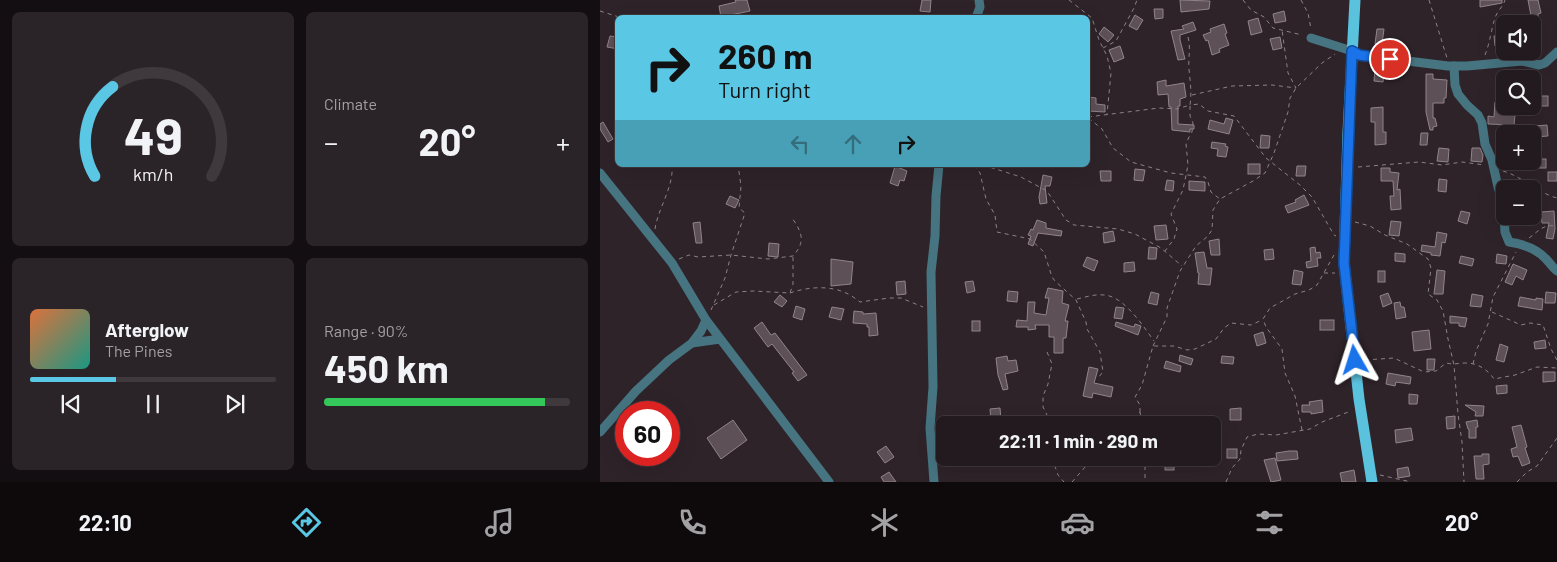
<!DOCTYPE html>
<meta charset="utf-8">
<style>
:root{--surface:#221a1f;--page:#2a2328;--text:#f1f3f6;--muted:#a2a1a4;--line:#3f383d;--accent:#5ac8e5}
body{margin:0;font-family:Barlow,sans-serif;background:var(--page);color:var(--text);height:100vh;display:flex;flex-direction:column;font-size:19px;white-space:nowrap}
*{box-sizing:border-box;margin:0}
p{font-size:16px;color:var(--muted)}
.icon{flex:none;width:28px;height:28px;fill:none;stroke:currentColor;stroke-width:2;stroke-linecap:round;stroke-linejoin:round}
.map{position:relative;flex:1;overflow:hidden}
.details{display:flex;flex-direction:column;gap:12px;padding:12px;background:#130e11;width:600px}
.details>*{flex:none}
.hud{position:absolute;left:15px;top:15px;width:475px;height:152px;border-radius:8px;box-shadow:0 5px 20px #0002,0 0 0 1px var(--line);background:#5ac8e5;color:#111;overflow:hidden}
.controls{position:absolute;left:896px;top:15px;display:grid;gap:10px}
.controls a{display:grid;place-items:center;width:45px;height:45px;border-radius:8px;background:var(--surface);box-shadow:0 5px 20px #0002,0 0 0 1px var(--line);font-size:25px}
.speed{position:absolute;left:15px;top:401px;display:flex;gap:10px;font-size:25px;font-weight:700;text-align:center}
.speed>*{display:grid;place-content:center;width:65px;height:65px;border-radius:50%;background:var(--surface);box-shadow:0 5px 20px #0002,0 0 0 1px var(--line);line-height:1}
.speed .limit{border:8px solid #d22;background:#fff;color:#111}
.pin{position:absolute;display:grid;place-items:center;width:42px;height:42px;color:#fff;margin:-21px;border:2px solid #fff;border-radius:50%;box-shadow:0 1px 5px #0007}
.me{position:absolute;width:55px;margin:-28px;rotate:354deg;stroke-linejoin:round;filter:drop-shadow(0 0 4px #0008)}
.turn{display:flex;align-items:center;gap:18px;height:105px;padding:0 20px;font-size:22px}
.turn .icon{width:65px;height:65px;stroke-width:2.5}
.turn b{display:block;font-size:35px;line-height:42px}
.lanes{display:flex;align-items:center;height:48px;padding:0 20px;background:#0003;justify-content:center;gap:25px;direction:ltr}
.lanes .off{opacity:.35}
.big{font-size:38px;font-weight:700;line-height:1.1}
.details .widget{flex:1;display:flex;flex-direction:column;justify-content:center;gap:8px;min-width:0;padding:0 18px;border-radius:8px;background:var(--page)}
.details .dial{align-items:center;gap:0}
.dial svg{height:130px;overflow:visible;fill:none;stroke:var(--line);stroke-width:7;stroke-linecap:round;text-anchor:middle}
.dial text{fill:var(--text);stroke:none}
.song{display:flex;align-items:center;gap:15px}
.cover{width:60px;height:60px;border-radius:8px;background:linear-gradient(135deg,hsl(20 70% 55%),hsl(170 70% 35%))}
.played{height:5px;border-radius:2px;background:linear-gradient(90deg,var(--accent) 35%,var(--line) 35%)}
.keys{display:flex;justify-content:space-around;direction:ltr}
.heat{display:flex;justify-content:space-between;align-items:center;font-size:28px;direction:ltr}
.charge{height:8px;border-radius:4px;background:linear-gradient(90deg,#34c759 90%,var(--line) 0)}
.details .tiles{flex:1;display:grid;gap:12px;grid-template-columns:repeat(2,1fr)}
.trip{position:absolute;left:336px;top:416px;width:285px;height:50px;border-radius:8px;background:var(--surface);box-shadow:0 5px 20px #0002,0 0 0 1px var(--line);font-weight:700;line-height:50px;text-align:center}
.tabs{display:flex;height:80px;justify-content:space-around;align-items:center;background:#0e0a0c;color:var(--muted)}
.tabs .icon{width:35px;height:35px}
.tabs .on{color:var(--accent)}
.tabs b{font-size:22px;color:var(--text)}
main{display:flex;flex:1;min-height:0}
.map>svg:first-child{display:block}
.building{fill:#5d5157;stroke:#91848a}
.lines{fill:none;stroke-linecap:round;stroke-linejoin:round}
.path{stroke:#8b8287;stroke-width:1;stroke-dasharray:4 4;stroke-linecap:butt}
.minor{stroke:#467481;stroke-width:9}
.major{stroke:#5bc2dd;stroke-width:11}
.route-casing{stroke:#114b97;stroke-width:12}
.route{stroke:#1a73e8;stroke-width:9}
</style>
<main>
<section class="details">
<div class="tiles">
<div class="widget dial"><svg viewBox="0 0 100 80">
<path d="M14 69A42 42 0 1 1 86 69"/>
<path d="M14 69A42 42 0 0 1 25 14" stroke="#5ac8e5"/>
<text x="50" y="56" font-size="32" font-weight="700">49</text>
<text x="50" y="72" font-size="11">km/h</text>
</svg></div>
<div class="widget"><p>Climate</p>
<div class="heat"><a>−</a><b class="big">20°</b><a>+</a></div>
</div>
<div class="widget">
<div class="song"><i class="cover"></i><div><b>Afterglow</b><p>The Pines</p></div></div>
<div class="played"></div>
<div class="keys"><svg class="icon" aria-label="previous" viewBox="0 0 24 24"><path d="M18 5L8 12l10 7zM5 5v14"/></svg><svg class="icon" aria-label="pause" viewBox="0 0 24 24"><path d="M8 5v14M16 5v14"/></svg><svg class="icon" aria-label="next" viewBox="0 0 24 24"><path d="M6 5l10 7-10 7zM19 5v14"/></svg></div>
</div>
<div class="widget"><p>Range · 90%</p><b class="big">450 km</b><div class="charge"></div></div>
</div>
</section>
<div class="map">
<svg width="957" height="482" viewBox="0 0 957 482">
<rect width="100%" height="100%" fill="#2e2329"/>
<g class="building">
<path d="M135,0h12l3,11 -29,6 -2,-11 17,-4z"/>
<path d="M322,0h9l-1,12 -10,-1z"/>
<path d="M580,0l30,1 -1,8 -28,3z"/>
<path d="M880,0h22v3l-22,4z"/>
<path d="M928,0h10l3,13 -3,1v6l-6,1z"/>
<path d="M554,9h9v9l-8,1z"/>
<path d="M684,11l2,10 -11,2 -2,-9z"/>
<path d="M535,15l8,5 -6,10 -8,-4z"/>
<path d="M658,18l4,14 -11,3 -3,-14z"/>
<path d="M593,22l3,8 -16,5v5l5,19 -7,1 -7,-29 13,-2 -2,-3z"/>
<path d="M624,24l3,9 -2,1 4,11 -10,4 1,3 -8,3 -4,-15 -2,1 -3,-6 8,-3 -1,-3z"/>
<path d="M504,27l10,8 -6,7 -9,-8z"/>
<path d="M777,29h7l-2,15h-7z"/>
<path d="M905,35v10l-10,1 -1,-10z"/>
<path d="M10,36l8,1v12l-11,-2z"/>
<path d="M680,37l2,11 -9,2 -3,-11z"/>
<path d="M520,46l4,12 -10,4 -5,-12z"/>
<path d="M775,69l10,1 -2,12 -9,-1z"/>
<path d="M826,74h7v5l14,1 -1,18h-2v5h-11v15h2l2,8 -4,1v3h-3l-4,-18z"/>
<path d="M566,80v6l18,-3 2,14 -6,2v7h-2v18l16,1v4h-4v3l-18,-2 -1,-23h-2l-1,-13 -10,1 -1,-13z"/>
<rect x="936" y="96" width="12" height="10"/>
<path d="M488,97l8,1v6l9,1v7l-17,-1z"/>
<path d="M895,102h8v13h12l-1,10 -26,-1v-8l6,1z"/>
<path d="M783,107v25h3v12l-11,1v-23h-4v-14z"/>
<path d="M626,118l7,2 -4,14 -21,-5 2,-9 14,4z"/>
<path d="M3,122l10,17 -5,3 -8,-13v-5z"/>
<path d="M947,125l1,11 -13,1v-11z"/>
<path d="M821,133h7l-1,12h-7z"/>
<path d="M661,135l9,1 -1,12h-9z"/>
<path d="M612,142l14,2 -1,2 3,1 -2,10 -9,-1 1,-7 -7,-1z"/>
<path d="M839,148l10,1 -1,13 -11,-1z"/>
<path d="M872,148h8l3,7 -1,7 -11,-1z"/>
<rect x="935" y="159" width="11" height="9"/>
<rect x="648" y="164" width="12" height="10"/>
<path d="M295,166l12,5 -3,10 -4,-1 -2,6 -8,-3z"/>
<path d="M697,166h9l-1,10h-9z"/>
<path d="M781,168h9v4l9,1 -2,17 3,-1 1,20 -10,1 -1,-14h4l-1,-15h-12z"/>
<path d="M535,169l10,1 -2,11 -9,-1z"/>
<path d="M500,171h11v10h-10z"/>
<rect x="948" y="172" width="9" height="9"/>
<path d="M443,175l9,2 -2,9h-5l2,17 -7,1 -1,-7z"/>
<path d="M839,179l8,1 -1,12 -8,-1z"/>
<path d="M567,180l7,1 -1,10 -8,-1z"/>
<path d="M589,181l16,1v9l-16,-1z"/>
<path d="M704,195l5,10 -21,8 -3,-7 11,-4 -1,-2z"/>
<path d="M130,196l9,4 -4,8 -9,-4z"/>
<path d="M861,211l9,2 -3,11 -9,-3z"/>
<path d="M954,211l1,18 -2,10 -7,-1 3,-15h-7l-1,-11z"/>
<path d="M437,220l9,3v5l16,3 -1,5 -23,-3 -5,13 -5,-2 3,-8 -3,-1 3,-6 2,1z"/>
<path d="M791,221l10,1 -2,14 -10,-1z"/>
<path d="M100,222l2,21h-6l-3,-20z"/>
<path d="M566,225l2,14 -12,1 -2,-14z"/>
<path d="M513,231l2,10 -11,2 -1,-10z"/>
<path d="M837,232l10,2 -2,9 -3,-1 -2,14 -9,-1v-2l-10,-2 1,-6 13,2z"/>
<path d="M619,239l1,16h-9l-2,-14z"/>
<path d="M169,243l10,1 -1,13 -10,-1z"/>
<path d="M549,247l8,1 -1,11h-8z"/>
<path d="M715,247l1,6 4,-1 1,6h-4l1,8 -11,2 -1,-6 5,-1 -1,-13z"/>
<path d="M673,249l1,10 -9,1 -1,-10z"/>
<path d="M604,252l3,16h5l-2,17 -12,-1 1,-11h-1l-3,-20z"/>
<path d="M795,253l10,1v8l-10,-1z"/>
<path d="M897,254l10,2 -1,8 -10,-1z"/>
<path d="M861,256l13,3 -2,7 -13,-3z"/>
<path d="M487,257l11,4 -4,10 -11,-5z"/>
<path d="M231,259l22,3 -2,22 -20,2z"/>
<path d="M534,262l1,9 -11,1v-9z"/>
<path d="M913,264l14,6 -4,10 -7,-4 -4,9 -7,-3z"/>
<path d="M694,270l9,2 -2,13 -9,-1z"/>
<path d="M837,270l8,1 -2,23h-9z"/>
<rect x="778" y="271" width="7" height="11"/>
<path d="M305,281l1,13 -9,1 -1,-13z"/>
<path d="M373,281l2,10 -8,2 -2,-11z"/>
<path d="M448,288l15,3 -1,12 7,2 -4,16h3l-2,17h-3v15h-9v-16h-5v-12h-14l1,4 -8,1v-3h-12l1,-7 10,1 1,-19h7l-1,11 12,2 3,-17h-4z"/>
<path d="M408,291l10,1 -1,10 -10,-1z"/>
<path d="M551,292l8,2 -2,11 -9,-2z"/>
<path d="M946,292l10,1 -1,10h-10z"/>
<path d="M788,293l4,10 -9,4 -3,-11z"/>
<path d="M872,294l11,2 -2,11 -11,-1z"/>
<path d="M180,295l7,6 -5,6 -8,-5z"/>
<path d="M920,297l16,3v-2l7,1 -1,11 -24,-4z"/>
<path d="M800,302l1,5h3l2,10 -10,2 -2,-16z"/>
<path d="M196,306l9,3 -3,11 -9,-3z"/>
<path d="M232,307l12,2 -3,11 -12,-3z"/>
<path d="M516,307l8,1 -2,11 -8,-1z"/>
<path d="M254,311l9,1v2l13,-1 2,22 -9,1v-9h-2v-3l-14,-1z"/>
<path d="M850,316l17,2 -2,9 -6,-1v-3h-9z"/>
<rect x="720" y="320" width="14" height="10"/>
<rect x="372" y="321" width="8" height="10"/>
<path d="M162,322l9,13 4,-2 32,42 -9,6 -6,-8 2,-1 -22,-28 -4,3 -14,-19z"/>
<path d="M516,322l18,5 1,-3 6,2 -3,9 -23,-9z"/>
<path d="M829,330l2,19 -17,2 -2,-19z"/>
<path d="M663,332l3,11 -9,3 -3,-11z"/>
<path d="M945,340l1,8 -11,1 -1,-7z"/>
<path d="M900,344l8,3 -4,15 -8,-2z"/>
<path d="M580,355l13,4 -2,6 -12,-4z"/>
<path d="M407,356l1,5 8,-1 2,11 -13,3 3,15 -5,1 -5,-15 -2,-17z"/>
<path d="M622,356l12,1 -1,7 -12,-1z"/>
<path d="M827,359h8l-1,11h-7z"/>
<path d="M566,361l15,5 -1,6 -16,-4z"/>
<path d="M489,367l9,2 -4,14 19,4 -2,10 -18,-4 -1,5 -9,-2z"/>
<path d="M943,372h12v9l-12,1z"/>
<path d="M788,373l23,4 -1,7 -14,-2 -1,4 -9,-2z"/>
<path d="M907,385v8l-10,1 -1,-8z"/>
<path d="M809,394l9,1 -1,9h-8z"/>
<path d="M722,400l1,12 -12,2v-2h-9v-7h8l-1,-3z"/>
<path d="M865,405l19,1 -1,10h-8l1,-4z"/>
<path d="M400,408l1,12 -10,1 -1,-12z"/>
<path d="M641,408v12h-11v-11z"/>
<path d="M855,416v12l-8,1 -1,-12z"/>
<path d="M133,420l14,20 -26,19 -14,-21z"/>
<path d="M877,420l1,7h-2v11h-7v-9h-1l-2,-7z"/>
<path d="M921,425l6,22 -2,1 5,15 -8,3 -4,-10 -5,1 -2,-8 6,-2 -5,-20z"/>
<path d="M811,428l2,12 -17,3 -1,-13z"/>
<path d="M286,446l8,11 -9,6 -8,-11z"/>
<rect x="627" y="449" width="10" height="9"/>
<path d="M689,451h8l1,8 -21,2 -1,-8z"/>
<path d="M882,454h7v10l-6,1 1,14h-8l-2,-23h8z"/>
<rect x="565" y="458" width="9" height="12"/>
<path d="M675,458l6,22 -10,2 -7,-22z"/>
<path d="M808,467l2,9 -12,2 -1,-9z"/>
<path d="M754,470l2,12h-14l-2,-9z"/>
<path d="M289,472l7,10h-12l-3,-5z"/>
</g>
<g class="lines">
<g class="path">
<path d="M469,0l23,18 7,22 8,16 4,17 -4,41"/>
<path d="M643,0l8,10 13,7 9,11 29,7"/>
<path d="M701,0l7,13 3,16"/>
<path d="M829,0l18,58"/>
<path d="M0,11l22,7"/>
<path d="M588,37c3,11 0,21 1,32 1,12 3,23 1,36l9,-1 9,7 26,5 32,42 34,27 12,12 22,38 2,1"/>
<path d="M503,48l13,-7 18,-33 3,-8"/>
<path d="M885,55c5,-12 6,-25 10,-37 2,-7 8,-11 10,-18"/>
<path d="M912,70l1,2 9,-1"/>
<path d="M592,95l40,-9 40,-1 24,3 -8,-15 -6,-43"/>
<path d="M488,117l71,-9 18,1 13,-4v11l3,7 -1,9 -3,5 -3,7 2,21 -5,25 -12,24 6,15 -3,10 -9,12"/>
<path d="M488,119l3,1 11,9 11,19 18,14 40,11 34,4 3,5 3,10 9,7"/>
<path d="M374,165l6,8 6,26 9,16 2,17 33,7 14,13 8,25 3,4 21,19 10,22 1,7 13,23 3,20 -6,7"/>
<path d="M383,165l38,12 26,14 19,29 8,5 44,4 17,5 26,14 21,18"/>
<path d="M758,167l61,-5 23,3 20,-3 23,3"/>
<path d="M903,171c20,6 35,22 54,27"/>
<path d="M755,222l15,4 15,9 22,9 21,15 3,9 -3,26 9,6 6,11 5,28 6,26 4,49 4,28 2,40"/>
<path d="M55,229c3,-21 19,-42 17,-64"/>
<path d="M929,238c11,-8 14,-14 28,-12"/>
<path d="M79,259l10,-4 9,2 33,-2 37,4 25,-3c13,-14 9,-24 -1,-38"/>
<path d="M724,273h11"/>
<path d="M190,293c17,-6 39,-8 56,0 5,2 10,6 14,9l29,-4h12l22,9"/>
<path d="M477,299c9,-2 17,-5 27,-4 20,1 39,31 50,46"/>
<path d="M114,305l22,-13 17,-1 37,2 3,-9v-27"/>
<path d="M111,310l14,-32 6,-23 14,-42 -6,-5 2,-22 -3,-21"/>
<path d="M892,312l29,13 9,-2 13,2 8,24 6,11"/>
<path d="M553,346l14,-29v-9l13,-37 16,-25 12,-10 4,-6 1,-20 7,-11 33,-18 12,-8 9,-20 14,-41 2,-14 6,-10 26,-25 13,-9"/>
<path d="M447,352l5,12 -4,20 -5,12v11l9,18"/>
<path d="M765,360l29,-2 30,14 12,-1 10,-8c10,2 11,0 20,0 12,0 22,7 28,16l21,-4 22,-8 20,1"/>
<path d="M873,364l3,-13 12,-27 5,-27 23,-45"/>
<path d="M540,412v-7l-5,-8 7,-12 11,-39h21l13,4 8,-1 21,-10 8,-11 7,-5 20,2 11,-5"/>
<path d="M529,425l11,-13 2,13"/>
<path d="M702,430l-7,-34 -10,-23 -3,-24 -16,-22 -3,-8 7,-11 25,-14 14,-4 8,-5 17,-30"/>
<path d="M452,458l6,17 6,7"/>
<path d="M545,458v24"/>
<path d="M780,475l31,7"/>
<path d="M472,482l21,-24"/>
<path d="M626,482l6,-14 8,-9 1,-9 6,-13 11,-3 18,1 34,-6 12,-7 29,-11"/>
<path d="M917,482l10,-10 10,-6 20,-28"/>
</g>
<g class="minor">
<path d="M376,18l4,-11 -1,-7"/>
<path d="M711,38l41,13 7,4 89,11h19l55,-5 17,4 6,-2 12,-11"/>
<path d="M854,66l1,19 3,9 9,11 11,10 4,8 3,21 7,16 6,27 5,16 2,29 4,10c14,2 27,6 37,17 4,4 7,9 11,12"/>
<path d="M0,173l72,90 34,57 123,162"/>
<path d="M92,343l9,-12 5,-11"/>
<path d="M0,432l36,-41 33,-31 23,-17 28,-4"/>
<path d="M334,482l-4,-54 3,-41 -2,-115 4,-36 1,-40 3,-31"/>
</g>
<path class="major" d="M755,0l-7,132 -4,131 15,136 13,83"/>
</g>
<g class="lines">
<g class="route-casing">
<path id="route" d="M755,360l-11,-97 8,-212 7,4 31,4"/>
</g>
<use href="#route" class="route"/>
</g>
</svg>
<div class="controls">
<a><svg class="icon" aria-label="sound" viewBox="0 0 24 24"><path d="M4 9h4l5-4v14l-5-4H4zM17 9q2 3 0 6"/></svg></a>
<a><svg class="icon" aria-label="search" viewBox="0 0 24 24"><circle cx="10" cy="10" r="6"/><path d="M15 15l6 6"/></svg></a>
<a>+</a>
<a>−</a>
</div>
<div class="speed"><div class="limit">60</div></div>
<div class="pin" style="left:790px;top:59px;background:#d93025"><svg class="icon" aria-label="arrive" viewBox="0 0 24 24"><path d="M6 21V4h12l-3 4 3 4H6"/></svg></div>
<svg class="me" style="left:755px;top:360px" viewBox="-20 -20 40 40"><path d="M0-17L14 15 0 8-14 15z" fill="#1a73e8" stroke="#fff" stroke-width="4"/></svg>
<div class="trip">22:11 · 1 min · 290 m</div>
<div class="hud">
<div class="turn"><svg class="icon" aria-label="right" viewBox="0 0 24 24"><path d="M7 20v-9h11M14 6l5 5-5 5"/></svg><div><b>260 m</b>Turn right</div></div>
<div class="lanes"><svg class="icon off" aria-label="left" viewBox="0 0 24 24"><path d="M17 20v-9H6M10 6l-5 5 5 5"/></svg><svg class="icon off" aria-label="ahead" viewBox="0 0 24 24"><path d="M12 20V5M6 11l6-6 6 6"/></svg><svg class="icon" aria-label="right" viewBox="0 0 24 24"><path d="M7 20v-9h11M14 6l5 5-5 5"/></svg></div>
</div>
</div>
</main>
<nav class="tabs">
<b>22:10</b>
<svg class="icon on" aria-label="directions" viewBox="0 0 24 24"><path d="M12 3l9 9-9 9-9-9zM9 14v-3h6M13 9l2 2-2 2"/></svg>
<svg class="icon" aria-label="music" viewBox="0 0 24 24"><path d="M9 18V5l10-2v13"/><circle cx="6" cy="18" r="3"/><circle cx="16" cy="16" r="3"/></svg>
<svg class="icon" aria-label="phone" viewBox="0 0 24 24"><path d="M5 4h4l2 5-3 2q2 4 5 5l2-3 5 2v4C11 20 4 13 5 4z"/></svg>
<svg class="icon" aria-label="climate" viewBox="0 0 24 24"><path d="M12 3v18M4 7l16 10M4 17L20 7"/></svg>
<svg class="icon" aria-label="car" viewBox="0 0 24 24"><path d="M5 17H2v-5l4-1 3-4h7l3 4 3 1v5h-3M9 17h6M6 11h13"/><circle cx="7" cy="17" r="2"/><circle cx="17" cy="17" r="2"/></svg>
<svg class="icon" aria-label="filters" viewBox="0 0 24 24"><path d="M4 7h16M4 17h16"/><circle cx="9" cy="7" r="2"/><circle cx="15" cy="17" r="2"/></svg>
<b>20°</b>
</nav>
